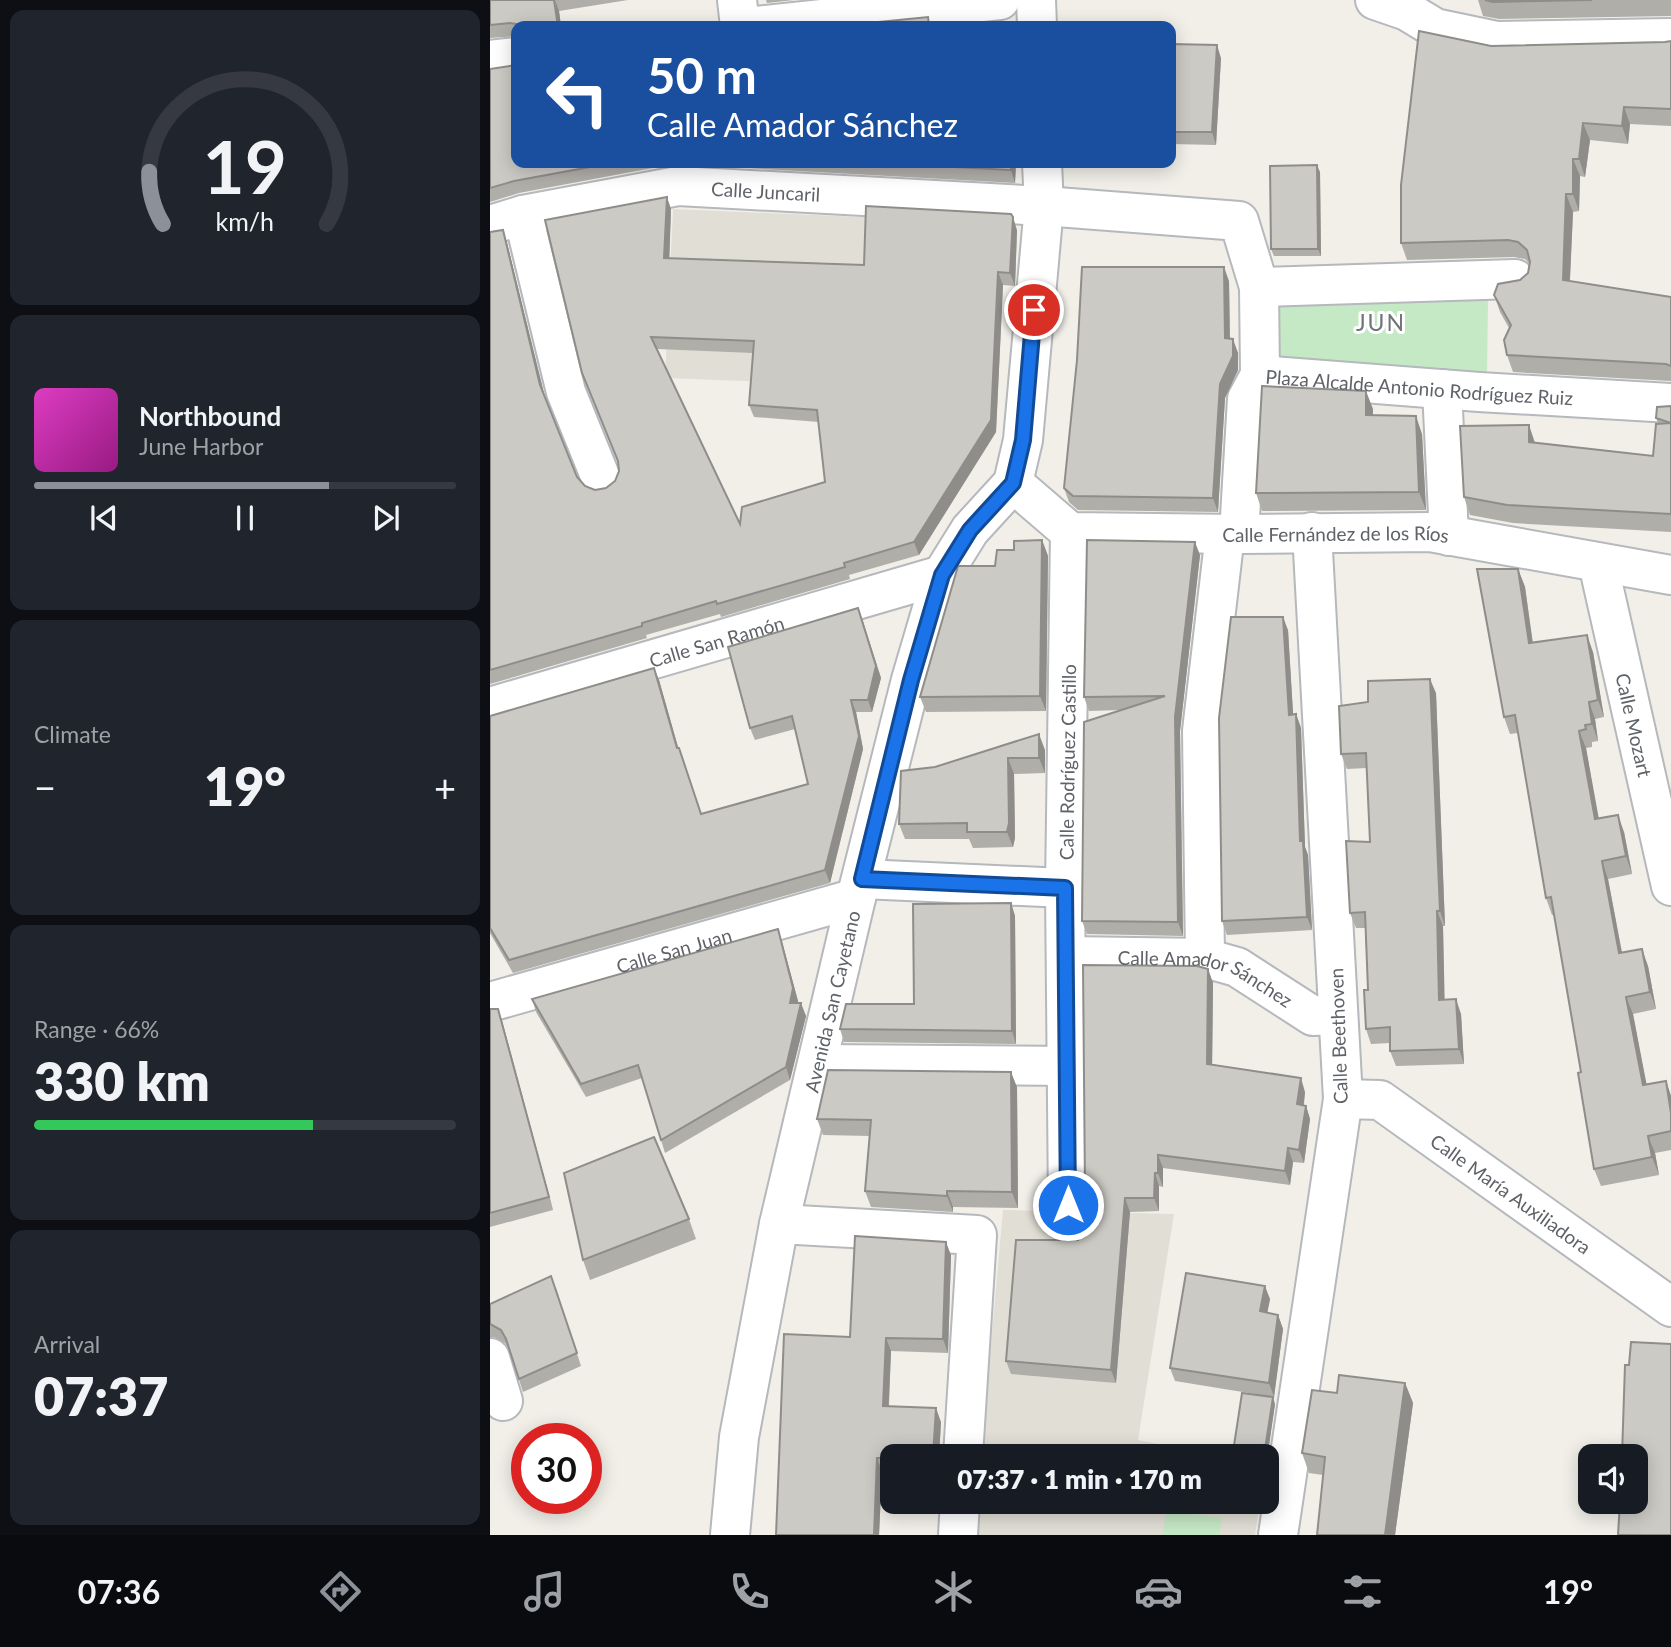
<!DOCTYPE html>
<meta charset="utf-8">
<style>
:root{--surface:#171b24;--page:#20242c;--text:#f1f3f6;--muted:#9ea1a6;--line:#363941;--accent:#8c9099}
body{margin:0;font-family:Lato,sans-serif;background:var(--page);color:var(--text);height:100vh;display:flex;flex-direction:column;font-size:26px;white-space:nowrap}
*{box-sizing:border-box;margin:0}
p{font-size:23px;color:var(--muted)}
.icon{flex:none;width:38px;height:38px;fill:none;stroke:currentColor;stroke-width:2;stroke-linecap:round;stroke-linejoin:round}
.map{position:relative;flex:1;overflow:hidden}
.drawer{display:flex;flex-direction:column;gap:10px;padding:10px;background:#0d0f14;width:490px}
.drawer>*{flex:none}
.guide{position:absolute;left:21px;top:21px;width:665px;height:147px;border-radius:14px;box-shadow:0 4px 18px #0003;background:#1a4fa0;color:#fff;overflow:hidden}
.controls{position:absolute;left:1088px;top:1444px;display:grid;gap:14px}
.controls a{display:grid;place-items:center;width:70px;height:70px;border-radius:14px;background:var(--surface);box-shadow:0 4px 18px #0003;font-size:35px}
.speed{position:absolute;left:21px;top:1423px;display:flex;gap:14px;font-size:35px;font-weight:700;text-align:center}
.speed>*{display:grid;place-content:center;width:91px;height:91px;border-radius:50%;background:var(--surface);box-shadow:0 4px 18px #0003;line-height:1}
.speed .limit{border:10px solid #d22;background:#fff;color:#111}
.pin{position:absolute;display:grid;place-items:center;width:60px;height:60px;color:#fff;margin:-30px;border:4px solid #fff;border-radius:50%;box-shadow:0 2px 7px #0007}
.me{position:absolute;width:77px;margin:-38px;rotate:0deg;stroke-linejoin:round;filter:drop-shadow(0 0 5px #0008)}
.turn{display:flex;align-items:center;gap:24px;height:147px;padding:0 21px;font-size:32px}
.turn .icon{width:91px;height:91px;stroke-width:2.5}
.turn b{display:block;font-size:49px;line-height:60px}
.big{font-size:52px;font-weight:800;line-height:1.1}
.drawer .widget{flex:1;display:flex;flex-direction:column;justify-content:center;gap:10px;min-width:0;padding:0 24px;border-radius:14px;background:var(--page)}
.drawer .dial{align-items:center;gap:0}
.dial svg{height:182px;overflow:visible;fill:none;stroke:var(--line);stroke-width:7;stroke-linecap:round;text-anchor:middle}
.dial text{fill:var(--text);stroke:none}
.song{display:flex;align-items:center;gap:21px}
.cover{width:84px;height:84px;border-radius:10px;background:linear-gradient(135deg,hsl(310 70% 55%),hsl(310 70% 35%))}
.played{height:7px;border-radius:4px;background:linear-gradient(90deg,var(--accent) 70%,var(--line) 70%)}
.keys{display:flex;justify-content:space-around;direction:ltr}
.heat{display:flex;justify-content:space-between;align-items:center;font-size:38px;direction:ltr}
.charge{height:10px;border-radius:5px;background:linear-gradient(90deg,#34c759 66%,var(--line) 0)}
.trip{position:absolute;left:390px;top:1444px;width:399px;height:70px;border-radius:14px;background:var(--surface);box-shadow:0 4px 18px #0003;font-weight:800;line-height:70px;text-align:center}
.tabs{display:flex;height:112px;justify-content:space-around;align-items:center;background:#090b0e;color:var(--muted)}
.tabs .icon{width:49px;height:49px}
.tabs .active{color:var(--accent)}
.tabs b{font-size:32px;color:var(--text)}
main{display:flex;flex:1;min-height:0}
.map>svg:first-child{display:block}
.education{fill:#e1ded6}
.green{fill:#c5e8c5}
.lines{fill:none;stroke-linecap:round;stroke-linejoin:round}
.minor-casing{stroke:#b5b8bc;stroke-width:42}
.minor{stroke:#fff;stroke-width:38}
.wall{fill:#afaea9;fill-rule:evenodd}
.shaded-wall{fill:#8f8d8a}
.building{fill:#cccac5;stroke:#8f8d8a;stroke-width:2;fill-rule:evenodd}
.route-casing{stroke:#114b97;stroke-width:18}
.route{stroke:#1a73e8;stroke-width:12}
.labels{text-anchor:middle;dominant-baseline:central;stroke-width:6;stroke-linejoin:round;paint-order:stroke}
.street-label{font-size:19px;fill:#5f6368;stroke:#fff}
.quarter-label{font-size:23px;letter-spacing:2px;fill:#70757a;stroke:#fff}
</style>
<main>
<section class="drawer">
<div class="widget dial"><svg viewBox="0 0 100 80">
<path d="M14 69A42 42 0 1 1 86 69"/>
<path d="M14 69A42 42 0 0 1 8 46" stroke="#8c9099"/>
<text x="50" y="56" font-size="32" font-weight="700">19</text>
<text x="50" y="72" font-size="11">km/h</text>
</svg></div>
<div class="widget">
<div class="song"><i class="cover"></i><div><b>Northbound</b><p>June Harbor</p></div></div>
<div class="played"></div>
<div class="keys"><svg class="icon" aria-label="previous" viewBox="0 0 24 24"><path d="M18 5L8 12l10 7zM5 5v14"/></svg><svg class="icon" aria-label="pause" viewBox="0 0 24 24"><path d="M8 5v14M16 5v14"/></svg><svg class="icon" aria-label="next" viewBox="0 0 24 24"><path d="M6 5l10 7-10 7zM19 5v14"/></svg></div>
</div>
<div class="widget"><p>Climate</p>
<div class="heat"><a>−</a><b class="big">19°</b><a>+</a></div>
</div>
<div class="widget"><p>Range · 66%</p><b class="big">330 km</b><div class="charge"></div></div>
<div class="widget"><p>Arrival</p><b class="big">07:37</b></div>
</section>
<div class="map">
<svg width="1181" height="1535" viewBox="0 0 1181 1535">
<rect width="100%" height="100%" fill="#f1efe8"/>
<g class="education">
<path d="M183,209l234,10 -8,168 -234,-9z"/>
<path d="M513,1210l171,4 -36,226 78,16h-235z"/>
<path d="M487,1502h283l-5,33h-281z"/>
</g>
<g class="green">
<path d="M781,294l217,1 -1,80 -217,-2z"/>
<path d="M676,1510l56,8 -3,17h-56z"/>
</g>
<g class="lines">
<g class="minor-casing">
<g id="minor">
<path d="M247,0l3,26"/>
<path d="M546,0l1,26"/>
<path d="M885,0l32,11 28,17 62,13 174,-3"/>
<path d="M266,26l244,-26"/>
<path d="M0,60l26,-3"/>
<path d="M33,215l43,177 36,89"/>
<path id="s1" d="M0,225l33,-10 155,-29 366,20 195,15 20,66 1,88 219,17 192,11"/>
<path d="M769,287l256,-8"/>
<path d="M952,389l7,147"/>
<path id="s2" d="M523,483l57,49 169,2 191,-2 241,43"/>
<path d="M749,534l8,-135 13,-24"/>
<path id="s3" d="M1108,563l73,323"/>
<path id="s4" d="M0,707l452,-132"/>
<path d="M372,879l203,9"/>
<path id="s5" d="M576,956l139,2 32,9 76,49 25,-1"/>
<path d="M715,958l-3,-227 23,-197"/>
<path id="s6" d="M0,1002l366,-104"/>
<path d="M328,1064l249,2"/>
<path id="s7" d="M853,1099l37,1 291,207"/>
<path id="s8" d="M578,1205l-3,-317 5,-356"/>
<path d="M289,1224l198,11 -14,221"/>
<path d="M0,1358l13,43"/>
<path id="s9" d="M240,1535l9,-98 40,-213 77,-326 55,-218 31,-105 28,-45 43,-47 10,-43 21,-234 -2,-43"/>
<path d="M468,1535l2,-33"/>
<path d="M788,1535l65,-436 -31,-567"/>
</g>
</g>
<use href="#minor" class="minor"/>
</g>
<g class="wall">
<path d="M0,0h138l-69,11 2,15h-45v10l-26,2z"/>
<path d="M276,0h28l-27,3z"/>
<path d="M988,0h193v16l-172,3 -16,-3z"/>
<path d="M1181,41v85l-41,-2 -2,20 -38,-4 -5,37 -5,-1 -1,35 -6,1 -3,69 101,16v84l-158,-9 -6,-17 2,-27 -9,-16 -6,-17 26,-15 8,-7 2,-9 -5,-5 -11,-2 -107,3 -6,-17 90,-197 174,-4z"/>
<path d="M681,44l50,14 -5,87 -45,-1z"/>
<path d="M0,69l26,94h500l-1,20 -341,-19 -155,29 -29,9z"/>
<path d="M830,172l1,84h-47l-3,-7z"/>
<path d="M181,209l-2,49 195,7 153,-35 -2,56 -12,-1 -7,147 -77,123 -70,20 1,4 -129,38 -1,-3 -74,21 1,3 -157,46v-452l13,-2 4,13 37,151 33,83 8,9 10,4 11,-2 9,-7 4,-10zM167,349l96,4 -4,52 5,12 65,5 6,60 -85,42z"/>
<path d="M739,281l1,58 8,14v17l-13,28 -7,114 -140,-2 -9,-8 -5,-14 13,-128z"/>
<path d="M1181,406v126l-158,-9 -43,-8 -6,-18 71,-54 118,13 5,-33 -2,-5z"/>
<path d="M883,409v6l49,19 4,76 -164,1 -6,-18z"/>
<path d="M552,540l6,16 -2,155 -120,1 -6,-15 75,-131z"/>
<path d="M710,555l-20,176 3,205 -96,-2 -5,-13 39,-211 -32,1 -5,-14z"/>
<path d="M1028,569l7,18 8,56 60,9 11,65 -9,2 3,22 -6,1v5l-6,1 12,71 26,13 8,42 -24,5 14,73 26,14 8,43 -23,5 13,70 20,-3 5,15v54l-16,3 4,22 -58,11 -7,-17 -13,-97 -27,-157h-2l-6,-17 -28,-165 -8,1 -6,-17z"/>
<path d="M373,621l18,57 -9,34h-16l7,37 -33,134 -317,90 -23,-40v-217l169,-36 19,68 23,66 107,-30 -13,-55 -40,11 -5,-12z"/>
<path d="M798,630l5,84h3l5,14 4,119 3,8 4,75 -85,5 -5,-14z"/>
<path d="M946,693l9,233h-2l1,74 17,14 3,50 -68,2 -6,-15v-8l-19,1 -5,-15 2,-39 -3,-62h-9l-6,-15 20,-71 -3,-74 -20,1 -6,-15z"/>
<path d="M555,750v23l-31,1 1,64 -2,9 -40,1 -4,-9h-64l-6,-15 36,-57z"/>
<path d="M521,903l4,13 1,128 -172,-2 -4,-13 74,-25z"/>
<path d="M288,929l4,13 16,59 -1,2 9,13 -16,64 -125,73 -23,-75 -56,19 -50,-85 -4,-13z"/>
<path d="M718,969l5,14 -1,82 93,27 -1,13 2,1 4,13 -6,44 -11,-1 -3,23 -127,-17v19l-4,-1v25l-29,1 -14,171 -105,-9 -5,-13 72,-121z"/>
<path d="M0,1009l12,12 51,189 -63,17z"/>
<path d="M527,1087l1,121 -65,-1v5l-82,-5 -6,-16 5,-55 -47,-1 -6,-16z"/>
<path d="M199,1219l7,20 -106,41 -7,-20z"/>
<path d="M461,1255l-3,98 -57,-2 -2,55 52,16 -2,34h-47v16l-10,-1 -3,64 -29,-198z"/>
<path d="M66,1288l25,78 -58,26 -14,-43 -4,-6 -11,-6h-4v-33z"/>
<path d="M780,1299l-3,14 11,2 5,14 -9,68 -99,-16 -5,-13z"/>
<path d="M915,1383l8,20 -18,132h-78l6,-60 -14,-2 -7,-20 35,-60z"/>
<path d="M785,1404l-8,52h-32l-2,-4z"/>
</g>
<g class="shaded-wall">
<path d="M65,0l4,11 2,15h-3z"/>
<path d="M727,45l4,13 -5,87 -4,-13z"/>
<path d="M1134,107l6,17 -2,20 -6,-18z"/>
<path d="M1093,123l7,17 -5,37 -6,-18z"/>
<path d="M1083,159l7,17 -1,35 -6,-17z"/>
<path d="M521,163h5l-1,20 -4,-13z"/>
<path d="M827,165l3,7 1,84 -3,-7z"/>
<path d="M1076,194l7,18 -4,85 -6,-17z"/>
<path d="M177,197l4,12 -2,61 -5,-12z"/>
<path d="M523,217l4,13 -2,56 -5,-13z"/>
<path d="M13,230l4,13 38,154 -5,-12z"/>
<path d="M734,267l5,14 1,71 -5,-14z"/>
<path d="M508,272l5,13 -7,147 -77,123 -5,-13z"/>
<path d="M743,339l5,14v17l-13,28 -7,114 -5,-14 7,-114z"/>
<path d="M876,391l7,18v24l-7,-18z"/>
<path d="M926,416l6,18 4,76 -7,-18z"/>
<path d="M1039,425l6,18 -6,-1z"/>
<path d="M552,540l6,16 -2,155 -6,-15z"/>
<path d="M705,542l5,13 -20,176 3,205 -5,-14 -3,-205z"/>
<path d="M1028,569l7,18 10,74 -6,-18z"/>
<path d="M368,608l23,70 -9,34 -4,-12z"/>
<path d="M793,617l5,13 6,99 -5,-14z"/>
<path d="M1097,635l6,17 11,65 -6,-17z"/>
<path d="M164,668l5,12 23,81 -5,-13z"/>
<path d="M940,679l6,14 9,233 -5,-15z"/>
<path d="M361,700l5,12 7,37 -33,134 -5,-13z"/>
<path d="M1099,702l6,17 3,22 -6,-17z"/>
<path d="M806,714l5,14 4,119 3,8 4,75 -5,-13 -7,-76z"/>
<path d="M1089,731l7,17 16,88 -7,-17z"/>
<path d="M549,734l6,16v23l-6,-15z"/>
<path d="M518,758l6,16 1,64 -2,9 -6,-15z"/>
<path d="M1128,815l6,17 8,42 -6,-18z"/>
<path d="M1112,861l6,18 17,91 -6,-17z"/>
<path d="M521,903l4,13 1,128 -4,-13z"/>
<path d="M947,911l6,15 2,89 -6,-15z"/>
<path d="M288,929l4,13 16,59 -4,15 -4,-13z"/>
<path d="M1152,949l6,17 8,43 -6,-17z"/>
<path d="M718,969l5,14 -1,94 -5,-13z"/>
<path d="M1136,997l7,17 17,88 -7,-17z"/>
<path d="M966,999l5,15 3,50 -5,-15z"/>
<path d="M311,1003l5,13 -16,64 -4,-13z"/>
<path d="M8,1009l4,12 51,189 -4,-13z"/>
<path d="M521,1072l6,15 1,121 -6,-16z"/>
<path d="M811,1078l4,14 -3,26 -5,-14z"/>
<path d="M1176,1081l5,15v17z"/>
<path d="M816,1106l4,13 -6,44 -5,-13z"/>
<path d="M1158,1136l7,17 4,22 -7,-18z"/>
<path d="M798,1148l5,14 -3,23 -5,-14z"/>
<path d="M668,1155l5,13v19l-5,-14z"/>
<path d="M665,1173l4,13v25l-5,-13z"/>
<path d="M457,1191l6,16v5l-6,-16z"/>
<path d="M635,1198l5,14 -14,171 -5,-13z"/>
<path d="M456,1242l5,13 -3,98 -5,-14z"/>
<path d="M775,1286l5,13 -5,26 -5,-14z"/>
<path d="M788,1315l5,14 -9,68 -5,-14z"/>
<path d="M396,1338l5,13 -3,68 -5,-13z"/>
<path d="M915,1383l8,20 -18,132h-10z"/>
<path d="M783,1397l2,7 -8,56v-4h-3z"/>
<path d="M446,1408l5,14 -2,34h-6z"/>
<path d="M387,1458l5,13 -3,64h-5z"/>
</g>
<g class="building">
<path d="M0,0h64l4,26h-36l-1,-1 -11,-2 -20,2z"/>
<path d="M995,0h107l-99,2z"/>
<path d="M438,17l1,9h-91z"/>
<path d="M929,31l72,15 174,-4 6,-1v68l-47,-2 -2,19 -39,-3 -4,36h-6v35h-7l-3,86 108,17v69l-5,-2 -159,-9 -3,-15 7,-15 -17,-30 4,-11 22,-4 8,-7 2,-11 -3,-12 -9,-8 -10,-2 -107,3v-58z"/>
<path d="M681,44l46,1 -5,87h-41z"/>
<path d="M26,65v98h96l-98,18 -24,7v-119z"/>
<path d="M383,163h138v7z"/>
<path d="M827,165l1,84h-47l-1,-83z"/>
<path d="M177,197l-3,61 200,7 2,-59 145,8 2,3 -3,56 -12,-1 -7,148 -77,122 -70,21 1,4 -128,37 -1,-3 -74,22v3l-152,44v-438l13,-2 37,155 37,92 8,9 10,4 11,-2 9,-7 4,-10 -1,-10 -36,-88 -37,-153zM161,337l103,4 -5,64 68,5 8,72 -83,25 -2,17z"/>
<path d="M592,267h142l1,71 8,1v17l-13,28 -7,114 -140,-2 -9,-8 13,-128z"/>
<path d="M772,386l104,5v24l50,1 3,76 -163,1z"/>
<path d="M1181,406v108l-164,-9 -43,-8 -4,-71 69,-1v17l124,14 3,-32 15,-1 -15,-5 1,-11z"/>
<path d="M552,540l-2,156 -120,1 38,-131h37l2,-16h17v-9z"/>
<path d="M597,540l108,2 -20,175 3,205 -96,-1 2,-199 81,-26 -81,1z"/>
<path d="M987,569h41l11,74 58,-8 11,65 -9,2 3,22 -7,1 1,4 -7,2 16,88 23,-4 8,41 -24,5 17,92 23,-4 8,43 -24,5 17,88 23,-4 5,32v18l-23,5 4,21 -58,12 -16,-96 3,-1 -30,-175 -5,1 -31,-183 -11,2z"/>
<path d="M368,608l18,58 -8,34h-17l8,36 -34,134 -316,90 -19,-32v-212l164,-48 23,80h2l22,66 107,-30 -16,-68 -42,12 -22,-81z"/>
<path d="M741,617h52l6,98 7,-1 4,127h3l4,76 -85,4 -3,-203z"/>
<path d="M940,679l10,232h-3l2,89 17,-1 3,50 -69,2v-24l-24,2 -2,-39h4l-3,-78 -15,1 -4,-72 24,1 -4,-89 -25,1 -2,-48 29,-4v-21z"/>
<path d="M549,734v24h-31l1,65 -2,9h-40v-9l-68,1 2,-53 34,-4z"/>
<path d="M521,903l1,128 -172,-2 6,-25h68l-1,-100z"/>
<path d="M288,929l15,59 -3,15h11l-15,64 -125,73 -23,-75 -57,19 -49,-85z"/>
<path d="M593,965l114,1 11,3 -1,95 94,14 -4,26 9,2 -7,44 -11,-2 -3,23 -127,-16v18h-3l-1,25h-29l-14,172 -105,-9 10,-121h62v-33l4,-5 3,-11z"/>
<path d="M0,1009h8l51,188 -59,16z"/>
<path d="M338,1070l183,2 1,120 -65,-1v5l-82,-5 6,-71 -54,-1z"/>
<path d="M164,1137l35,82 -106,41 -19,-87z"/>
<path d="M365,1236l91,6 -3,97 -57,-1 -3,68 53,2 -3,48h-41v2h-15l-3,77h-98l8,-201 66,3z"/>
<path d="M696,1273l79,13 -5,25 18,4 -9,68 -99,-15z"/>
<path d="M61,1276l26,77 -58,26 -13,-40 -5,-9 -11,-6v-20z"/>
<path d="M1141,1342l40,2v191h-53l2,-33h16v-46h-14l3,-91h4z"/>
<path d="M849,1375l66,8 -20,152h-68l8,-78 -23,-4 10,-63 25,3z"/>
<path d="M752,1393l31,4 -9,59h-7l-24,-4z"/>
</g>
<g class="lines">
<g class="route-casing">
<path id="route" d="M544,310l-11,130 -10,43 -43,47 -28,45 -31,105 -49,199 203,9 3,317"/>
</g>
<use href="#route" class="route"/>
</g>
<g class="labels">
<g class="street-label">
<text stroke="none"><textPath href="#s1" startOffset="280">Calle Juncaril</textPath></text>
<text stroke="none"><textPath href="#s1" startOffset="1071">Plaza Alcalde Antonio Rodríguez Ruiz</textPath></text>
<text stroke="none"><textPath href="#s2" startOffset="341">Calle Fernández de los Ríos</textPath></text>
<text stroke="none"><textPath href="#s4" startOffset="236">Calle San Ramón</textPath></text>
<text stroke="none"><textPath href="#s3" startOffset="166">Calle Mozart</textPath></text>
<text stroke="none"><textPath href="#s8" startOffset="443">Calle Rodríguez Castillo</textPath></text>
<text stroke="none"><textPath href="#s6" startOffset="191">Calle San Juan</textPath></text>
<text stroke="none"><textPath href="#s5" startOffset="144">Calle Amador Sánchez</textPath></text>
<text stroke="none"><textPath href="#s9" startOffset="544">Avenida San Cayetano</textPath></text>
<text transform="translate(848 1036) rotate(-92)">Calle Beethoven</text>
<text stroke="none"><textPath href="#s7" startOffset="198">Calle María Auxiliadora</textPath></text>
</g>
<g class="quarter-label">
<text x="891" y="322">JUN</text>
</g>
</g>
</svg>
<div class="controls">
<a><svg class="icon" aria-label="sound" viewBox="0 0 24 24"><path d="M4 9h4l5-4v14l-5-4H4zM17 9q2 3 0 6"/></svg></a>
</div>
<div class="speed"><div class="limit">30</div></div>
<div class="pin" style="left:544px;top:310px;background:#d93025"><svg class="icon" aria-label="arrive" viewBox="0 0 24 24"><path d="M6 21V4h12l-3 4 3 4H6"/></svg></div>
<svg class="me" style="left:578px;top:1205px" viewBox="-20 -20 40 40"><circle r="17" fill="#1a73e8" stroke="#fff" stroke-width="3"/><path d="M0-11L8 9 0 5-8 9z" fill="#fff"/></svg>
<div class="trip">07:37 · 1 min · 170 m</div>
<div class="guide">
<div class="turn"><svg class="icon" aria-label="left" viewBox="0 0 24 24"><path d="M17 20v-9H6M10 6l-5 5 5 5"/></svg><div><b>50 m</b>Calle Amador Sánchez</div></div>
</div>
</div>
</main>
<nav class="tabs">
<b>07:36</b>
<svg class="icon active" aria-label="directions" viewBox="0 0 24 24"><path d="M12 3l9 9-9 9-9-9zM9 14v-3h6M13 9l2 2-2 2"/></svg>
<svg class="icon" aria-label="music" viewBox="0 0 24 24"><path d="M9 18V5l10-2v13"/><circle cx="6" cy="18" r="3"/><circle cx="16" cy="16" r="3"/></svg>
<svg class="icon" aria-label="phone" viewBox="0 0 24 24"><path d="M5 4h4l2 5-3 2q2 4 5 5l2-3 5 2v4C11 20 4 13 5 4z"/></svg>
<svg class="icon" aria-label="climate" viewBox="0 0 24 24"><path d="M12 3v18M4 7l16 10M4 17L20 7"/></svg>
<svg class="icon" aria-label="car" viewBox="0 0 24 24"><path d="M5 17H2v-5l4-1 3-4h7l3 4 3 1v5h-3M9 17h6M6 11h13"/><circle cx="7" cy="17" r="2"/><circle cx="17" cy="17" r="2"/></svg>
<svg class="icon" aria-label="filters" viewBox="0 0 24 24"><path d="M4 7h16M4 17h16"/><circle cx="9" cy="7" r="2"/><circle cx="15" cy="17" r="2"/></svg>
<b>19°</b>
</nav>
